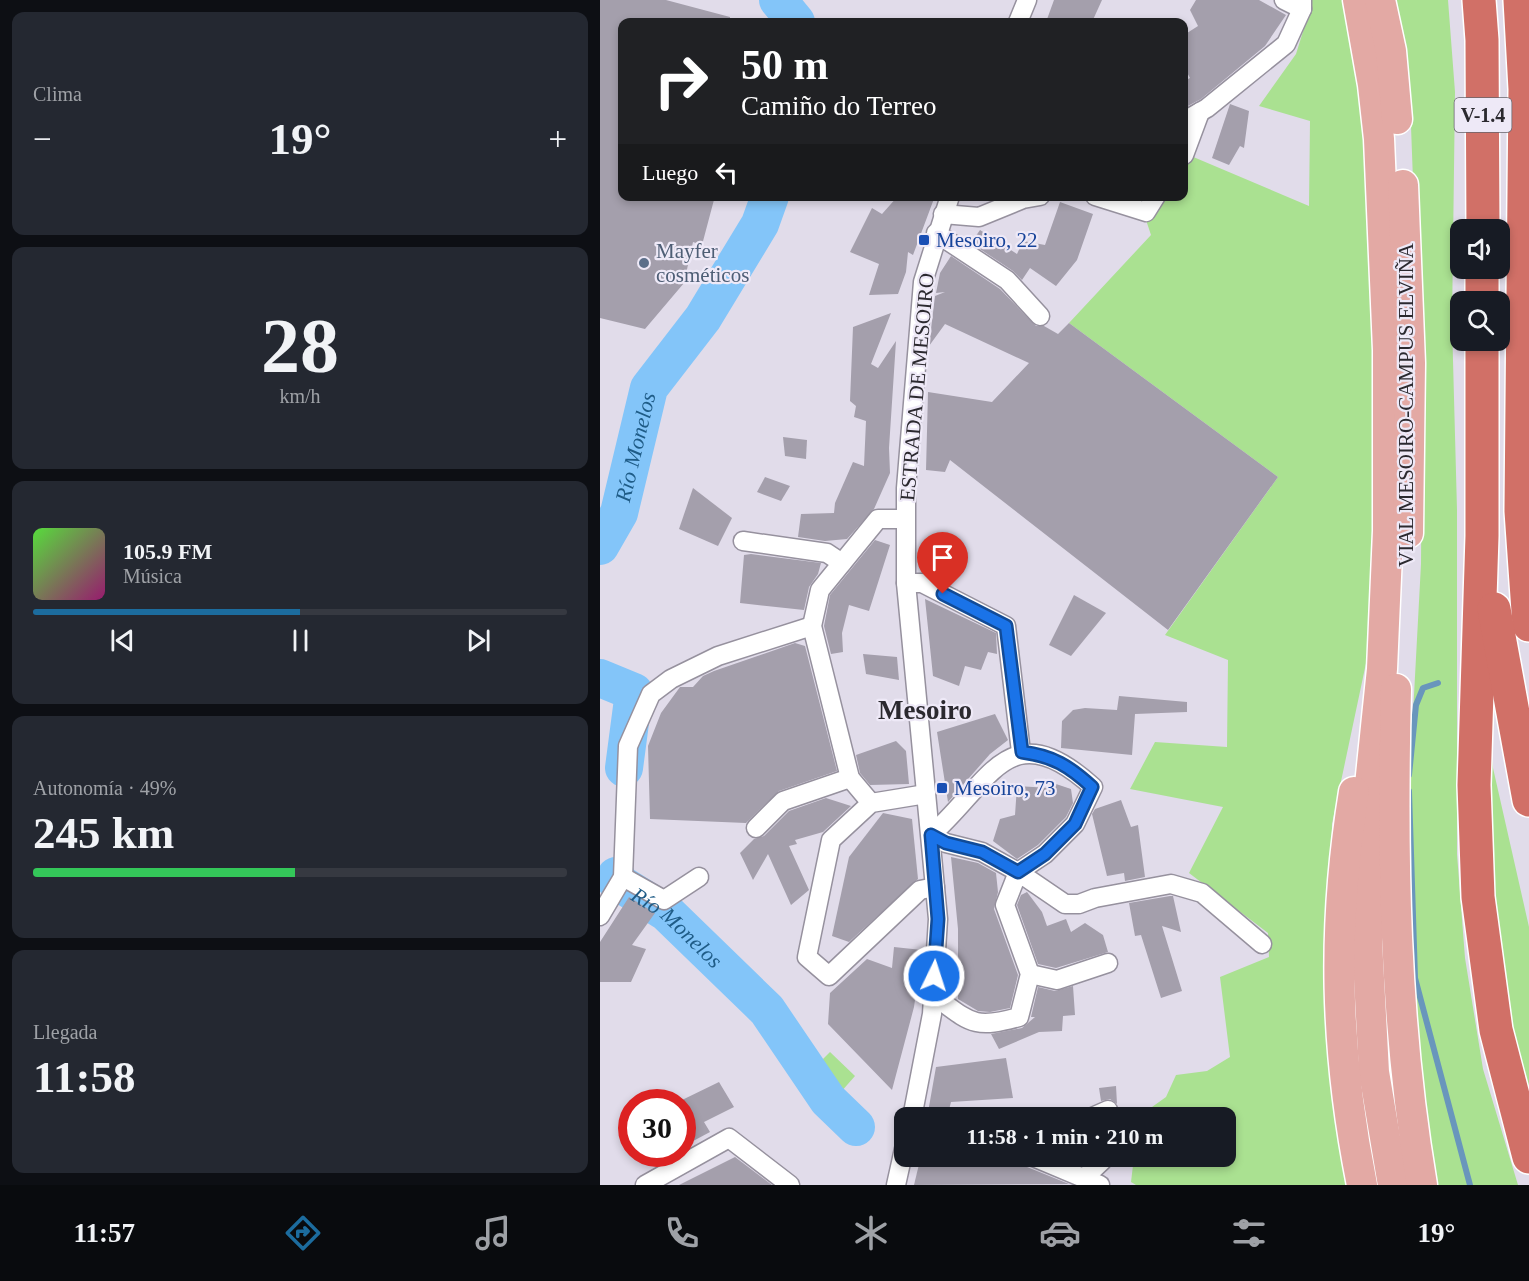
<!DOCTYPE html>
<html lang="es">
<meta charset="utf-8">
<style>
:root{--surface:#171b24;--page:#242831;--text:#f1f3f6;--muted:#9ea1a6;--line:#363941;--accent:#1c6c9e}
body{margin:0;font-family:"Times New Roman",serif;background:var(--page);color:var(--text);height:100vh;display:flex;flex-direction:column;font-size:22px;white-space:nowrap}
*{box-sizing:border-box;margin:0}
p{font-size:20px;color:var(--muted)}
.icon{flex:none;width:33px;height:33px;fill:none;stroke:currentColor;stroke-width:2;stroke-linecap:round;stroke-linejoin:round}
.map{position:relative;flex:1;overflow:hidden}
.details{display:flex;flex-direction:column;gap:12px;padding:12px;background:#0d0f14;width:600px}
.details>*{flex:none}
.top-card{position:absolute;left:18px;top:18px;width:570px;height:183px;border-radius:12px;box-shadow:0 3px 9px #0003;background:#202124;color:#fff;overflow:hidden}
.tools{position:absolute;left:850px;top:219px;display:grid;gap:12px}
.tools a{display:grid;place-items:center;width:60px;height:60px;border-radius:12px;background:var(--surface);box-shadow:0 3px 9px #0003;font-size:30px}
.speed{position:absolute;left:18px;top:1089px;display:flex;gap:12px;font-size:30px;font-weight:700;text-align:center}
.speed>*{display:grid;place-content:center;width:78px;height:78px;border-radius:50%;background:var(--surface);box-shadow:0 3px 9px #0003;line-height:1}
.speed .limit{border:9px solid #d22;background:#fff;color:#111}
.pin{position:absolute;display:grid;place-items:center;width:51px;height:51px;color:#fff;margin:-62px -26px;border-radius:50% 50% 50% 0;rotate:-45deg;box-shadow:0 0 6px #0007}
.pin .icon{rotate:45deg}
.me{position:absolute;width:66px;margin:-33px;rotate:4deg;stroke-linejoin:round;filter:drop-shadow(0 0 4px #0008)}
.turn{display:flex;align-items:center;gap:21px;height:126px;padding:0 24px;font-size:27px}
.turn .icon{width:78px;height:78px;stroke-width:2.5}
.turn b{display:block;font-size:42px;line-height:51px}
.then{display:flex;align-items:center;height:57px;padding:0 24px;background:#0003;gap:12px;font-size:22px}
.big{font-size:45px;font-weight:700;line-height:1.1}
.details .tile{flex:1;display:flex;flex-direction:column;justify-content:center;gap:9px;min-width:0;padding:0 21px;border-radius:12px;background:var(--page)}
.details .dial{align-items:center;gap:0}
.dial b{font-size:78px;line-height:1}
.song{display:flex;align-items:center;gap:18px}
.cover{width:72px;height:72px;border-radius:9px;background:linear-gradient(135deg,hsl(110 70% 55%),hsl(320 70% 35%))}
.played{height:6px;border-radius:3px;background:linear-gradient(90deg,var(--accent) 50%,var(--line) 50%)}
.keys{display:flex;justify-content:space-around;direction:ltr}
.heat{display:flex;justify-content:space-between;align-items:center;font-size:33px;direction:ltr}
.charge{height:9px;border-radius:4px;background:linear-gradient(90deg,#34c759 49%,var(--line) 0)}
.trip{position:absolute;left:294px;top:1107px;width:342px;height:60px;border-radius:12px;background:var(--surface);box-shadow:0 3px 9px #0003;font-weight:700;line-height:60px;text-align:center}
.tab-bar{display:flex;height:96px;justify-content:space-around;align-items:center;background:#090b0e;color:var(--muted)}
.tab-bar .icon{width:42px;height:42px}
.tab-bar .active{color:var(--accent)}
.tab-bar b{font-size:27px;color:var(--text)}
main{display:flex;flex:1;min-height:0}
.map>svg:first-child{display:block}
.green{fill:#aae191}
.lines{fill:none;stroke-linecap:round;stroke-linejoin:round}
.stream{stroke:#6996bc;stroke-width:6}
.river{stroke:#83c5f9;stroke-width:38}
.building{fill:#a49fac}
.street-casing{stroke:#96919e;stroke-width:21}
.primary-casing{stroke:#fff;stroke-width:33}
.highway-casing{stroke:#fff;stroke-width:36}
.street{stroke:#fff;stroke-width:18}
.primary{stroke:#e3a9a4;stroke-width:30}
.highway{stroke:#d17067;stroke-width:33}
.route-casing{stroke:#114b97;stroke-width:15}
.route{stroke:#1a73e8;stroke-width:10}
.transit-dot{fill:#1a4fb4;stroke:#eee9f7;stroke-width:2}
.service-dot{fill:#5c6f8a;stroke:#eee9f7;stroke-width:2}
.labels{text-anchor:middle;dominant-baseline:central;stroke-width:4.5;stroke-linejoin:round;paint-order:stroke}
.shield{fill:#eee9f7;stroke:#66636b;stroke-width:1.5}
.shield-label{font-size:20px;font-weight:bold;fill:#2b292f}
.transit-label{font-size:21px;fill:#164399;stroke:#eee9f7;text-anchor:start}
.service-label{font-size:21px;fill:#4e5e75;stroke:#eee9f7;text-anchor:start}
.street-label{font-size:21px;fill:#2b292f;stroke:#eee9f7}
.water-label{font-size:22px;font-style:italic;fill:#1f5c87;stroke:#eee9f7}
.district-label{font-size:27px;font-weight:bold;fill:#2b292f;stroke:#eee9f7}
</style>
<main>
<section class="details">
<div class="tile"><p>Clima</p>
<div class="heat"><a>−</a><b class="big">19°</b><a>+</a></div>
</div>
<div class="tile dial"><b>28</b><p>km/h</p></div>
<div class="tile">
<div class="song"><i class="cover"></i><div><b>105.9 FM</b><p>Música</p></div></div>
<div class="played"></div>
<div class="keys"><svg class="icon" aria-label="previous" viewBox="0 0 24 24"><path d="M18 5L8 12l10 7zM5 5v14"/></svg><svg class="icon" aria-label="pause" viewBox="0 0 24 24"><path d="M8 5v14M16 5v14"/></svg><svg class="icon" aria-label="next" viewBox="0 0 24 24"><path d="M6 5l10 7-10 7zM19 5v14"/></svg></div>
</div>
<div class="tile"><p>Autonomía · 49%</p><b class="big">245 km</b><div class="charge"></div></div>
<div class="tile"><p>Llegada</p><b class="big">11:58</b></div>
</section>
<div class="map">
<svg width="929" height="1185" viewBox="0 0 929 1185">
<rect width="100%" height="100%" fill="#e1dcea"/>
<g class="green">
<path d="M701,0h46l19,111 12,301 -9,237 -37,175 -2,232 10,93 8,36h-212l-5,-3 3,-25 92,-1v-38l-88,-1 28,-20 10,-22 31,-4 23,-14 -10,-80 49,-20 -1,-24 -79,-60 34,-66 -93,-18 25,-47 72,5 1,-87 -63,-25 113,-158 -209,-154 82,-88 -5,-15 17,-23 21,-1v-29l7,-11 118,50 1,-85 -51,-15 37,-52 15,-48z"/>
<path d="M792,0h56l7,92 -3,231 5,187v344l8,104 18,111 35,116h-82l-18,-124 -12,-216 15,-281 1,-139 -12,-326z"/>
<path d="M886,697l7,71 36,159v181l-34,-150z"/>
<path d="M230,1052l25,24 -15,17 -25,-26z"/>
</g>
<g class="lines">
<g class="stream">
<path d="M809,775l7,-70 7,-17 15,-5"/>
<path d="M809,791l6,187 55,207"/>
</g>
<g class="river">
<path d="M178,0l18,22"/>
<path id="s1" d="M0,546l19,-33 30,-125 54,-70 57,-94 10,-28"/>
<path d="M0,678l34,14 -10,76"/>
<path id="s2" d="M16,876v5l51,32 100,97 61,90 28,27"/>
</g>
</g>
<g class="building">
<path d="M0,0h66l64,17v5h-108v174h93l-13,49 -9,-3 -9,41 -39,46 -45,-11z"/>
<path d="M454,0h48l-10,22h-46z"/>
<path d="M596,0h63l27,15 -21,31 -64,53 -17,9v-27l6,-3 -6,-11v-32l14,-9 -8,-16z"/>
<path d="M630,104l19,7 -5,37 -4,-2 -11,19 -17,-7z"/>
<path d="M298,196h37l-22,59 -5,-3 -2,20 -8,22 -29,1 10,-31 -29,-12 22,-44 10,6z"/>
<path d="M460,202l33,12 -16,46 -21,26 -26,-18 -8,12 -9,-9 -42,-28 9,-13 37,24 6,-13 22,4z"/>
<path d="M351,256l49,33 36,37h8l14,8 11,-11 209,154 -110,153 -218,-170 -5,12 -19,-2 2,-78 64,10 37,-39 -84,-39 -16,22 6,-50 10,-4 -9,1 4,-20z"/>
<path d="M291,313l-20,51 7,4 18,-27 -7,107 1,25 -16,36 -27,30 -22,2 -27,-4 3,-23 33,-1 1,-10 18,-41 11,4 2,-45 -12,-4 2,-11 -6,-5 3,-74z"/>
<path d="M183,437l24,3 -1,19 -21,-3z"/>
<path d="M165,477l25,9 -9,15 -24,-9z"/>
<path d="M93,488l39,30 -14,28 -39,-17z"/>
<path d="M275,540l15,5 -21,66 -20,-6 -7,28 1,19 -12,2 -7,-28 6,-31z"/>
<path d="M151,554l70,9 -3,11 -9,13 -5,23 -64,-7 4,-48z"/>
<path d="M474,595l32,18 -35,43 -22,-11z"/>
<path d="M325,599l71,34 1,21 -9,-2 -7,18 -16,-4 -6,20 -26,-10z"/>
<path d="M195,643l10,3 32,125 -58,20 -33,32 -96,-4 -2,-73 13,-33 19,-26h13l10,-11 11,-5z"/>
<path d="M263,654l34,3 2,23 -33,-6z"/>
<path d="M519,696l68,6v10l-52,2 -3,41 -71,-7 1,-27 11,-11 12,-2 32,2z"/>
<path d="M395,714l13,26 -18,14 -42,48 -11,-70z"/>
<path d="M296,741l10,10 3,33 -39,1 -10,-12 -4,-18z"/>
<path d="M450,782l21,7 2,14 -7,14 -28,28 -21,14 -24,-18 7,-22 15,-4 2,-29 32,2z"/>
<path d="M226,798l25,8 -28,26 -28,8 2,4 -8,2 20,44 -18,15 -23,-51 -15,26 -13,-27 14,-14 10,-3 25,-25z"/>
<path d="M521,800l10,27 7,-2 7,52 -20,4 -1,-8 -17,3 -15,-62 3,-5z"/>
<path d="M283,813l29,6 6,60 -69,63 -17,-6 17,-79z"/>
<path d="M351,857l27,6 18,10 2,19 -4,17 24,66 -8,33 -20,4 -12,-1 -20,-12v-70z"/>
<path d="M427,892l15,20 5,14 19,-7 5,13 14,-9 18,12 5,17 -52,16 -18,-4 -21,-59 4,-10z"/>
<path d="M570,896h3l8,36 -19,-6 20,65 -21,7 -20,-63 -6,1 -6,-33z"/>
<path d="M29,897l26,16 -23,32 14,4 -15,33h-31v-40z"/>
<path d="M294,947l28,3 -8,57 -22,83 -64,-66 2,-31 37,-34 25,9z"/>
<path d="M473,986l2,29 -12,1 -1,15 -23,1 -40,17 -8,-15 31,-6 13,-11h-4l7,-30 17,4z"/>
<path d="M406,1058l7,40 -62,4 -4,16h-20l9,-51z"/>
<path d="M119,1082l15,25 -30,15 6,10 -28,15v-47z"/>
<path d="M516,1086l1,18 -7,-5 -9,2 -2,-13z"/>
<path d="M321,1156h79l69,28 -155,1z"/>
<path d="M461,1156h28v2l-10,6z"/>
<path d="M135,1157l37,28h-93z"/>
</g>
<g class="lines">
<g class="street-casing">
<g id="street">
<path d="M684,0l18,9"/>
<path d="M418,22l9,-22"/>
<path d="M584,121l23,-13 79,-64 16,-35v-9"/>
<path d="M584,155l16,-43"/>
<path d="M495,196l51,16 10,-16"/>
<path d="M343,214l36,3 44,-18 17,-3"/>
<path d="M336,233l71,47 33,36"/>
<path d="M143,541l84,12 15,10"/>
<path d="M306,583h16l84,43 15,126"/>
<path d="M326,794l-55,9 -40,37 -24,117 22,19 91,-86 15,-3"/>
<path d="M271,803l-21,-25 -38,-152 8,-36 58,-71h27"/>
<path d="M156,828l27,-27 67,-23"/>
<path d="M23,877l41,23 35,-23"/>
<path d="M0,916l23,-39 5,-131 23,-52 20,-15 47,-23 94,-30"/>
<path d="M430,974l27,6 51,-17"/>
<path d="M333,995c37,27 40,35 86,22l11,-43 -25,-69 13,-33 27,-18 30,-30 18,-37c-84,-76 -102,-5 -162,48l15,8 36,9 36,20 47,32h14l16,-6 76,-14 31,9 60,51"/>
<path d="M312,1118l20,-104 6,-95 -32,-336v-95l17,-206 27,-86"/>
<path d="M490,1118l18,-8"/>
<path d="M431,1156l69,29"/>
<path d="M484,1178l18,-17 -2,-5"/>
<path d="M45,1185l84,-47 61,47"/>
<path d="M296,1185l8,-36"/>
</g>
</g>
<g class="primary-casing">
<g id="primary">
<path d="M758,0l15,85 6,54 9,211v181l-6,138 -12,116 -3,156 7,131 19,113"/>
<path d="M780,0l11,51 6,68"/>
<path d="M803,185l7,178 -2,170"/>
<path d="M796,689c-4,166 -2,331 26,496"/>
<path d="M754,792c-22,135 -19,258 8,393"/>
</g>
</g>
<g class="highway-casing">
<g id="highway">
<path d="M879,0l3,40 1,190"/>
<path d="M920,0l5,89 -4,422 8,114"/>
<path d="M882,302v-34"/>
<path d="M882,340v196l-8,249 4,112 18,133 33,127"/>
<path d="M894,609l35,191"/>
</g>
</g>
<use href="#street" class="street"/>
<use href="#primary" class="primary"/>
<use href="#highway" class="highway"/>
</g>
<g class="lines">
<g class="route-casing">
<path id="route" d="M334,976l4,-57 -7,-84 15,8 36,9 36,20 27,-18 30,-30 17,-37c-23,-21 -39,-31 -70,-35l-16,-126 -63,-32"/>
</g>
<use href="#route" class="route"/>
</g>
<g class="transit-dot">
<rect x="318" y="234" width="12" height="12" rx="3"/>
<rect x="336" y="782" width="12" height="12" rx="3"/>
</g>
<circle class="service-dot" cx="44" cy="263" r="6"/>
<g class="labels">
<rect class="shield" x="854.5" y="98" width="57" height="34" rx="4.5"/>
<g class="shield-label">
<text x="883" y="115">V-1.4</text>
</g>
<g class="transit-label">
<text x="336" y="240">Mesoiro, 22</text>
<text x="354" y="788">Mesoiro, 73</text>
</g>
<g class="service-label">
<text x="56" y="251">Mayfer<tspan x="56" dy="24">cosméticos</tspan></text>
</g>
<g class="street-label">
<text transform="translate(317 387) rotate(-85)">ESTRADA DE MESOIRO</text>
<text transform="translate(806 405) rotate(-90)">VIAL MESOIRO-CAMPUS ELVIÑA</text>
</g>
<g class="water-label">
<text stroke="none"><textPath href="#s1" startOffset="106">Río Monelos</textPath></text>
<text stroke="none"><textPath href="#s2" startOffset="82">Río Monelos</textPath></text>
</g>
<g class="district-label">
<text x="325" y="710">Mesoiro</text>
</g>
</g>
</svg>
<div class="tools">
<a><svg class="icon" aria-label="sound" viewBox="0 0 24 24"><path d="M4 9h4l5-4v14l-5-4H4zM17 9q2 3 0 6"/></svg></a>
<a><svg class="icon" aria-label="search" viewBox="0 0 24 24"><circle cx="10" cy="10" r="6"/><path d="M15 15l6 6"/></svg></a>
</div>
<div class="speed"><div class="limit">30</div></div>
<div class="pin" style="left:343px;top:594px;background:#d93025"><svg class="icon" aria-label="arrive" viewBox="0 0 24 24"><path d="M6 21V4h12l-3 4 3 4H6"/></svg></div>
<svg class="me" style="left:334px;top:976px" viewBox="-20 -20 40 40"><circle r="17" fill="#1a73e8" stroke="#fff" stroke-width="3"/><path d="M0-11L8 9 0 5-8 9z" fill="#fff"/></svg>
<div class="trip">11:58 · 1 min · 210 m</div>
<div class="top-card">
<div class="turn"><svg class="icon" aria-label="right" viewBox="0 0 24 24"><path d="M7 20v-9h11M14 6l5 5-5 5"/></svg><div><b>50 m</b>Camiño do Terreo</div></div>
<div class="then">Luego<svg class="icon" aria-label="left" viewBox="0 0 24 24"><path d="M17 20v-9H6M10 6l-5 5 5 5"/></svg></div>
</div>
</div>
</main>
<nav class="tab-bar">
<b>11:57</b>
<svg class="icon active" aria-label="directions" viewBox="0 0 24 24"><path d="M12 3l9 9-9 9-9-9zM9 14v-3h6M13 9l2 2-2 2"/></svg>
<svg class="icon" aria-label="music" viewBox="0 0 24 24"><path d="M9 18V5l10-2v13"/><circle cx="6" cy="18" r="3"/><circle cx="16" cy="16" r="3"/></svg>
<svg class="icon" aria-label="phone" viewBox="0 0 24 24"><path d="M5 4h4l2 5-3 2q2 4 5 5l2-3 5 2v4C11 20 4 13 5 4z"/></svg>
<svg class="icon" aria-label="climate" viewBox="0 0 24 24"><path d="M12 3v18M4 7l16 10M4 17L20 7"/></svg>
<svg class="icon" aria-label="car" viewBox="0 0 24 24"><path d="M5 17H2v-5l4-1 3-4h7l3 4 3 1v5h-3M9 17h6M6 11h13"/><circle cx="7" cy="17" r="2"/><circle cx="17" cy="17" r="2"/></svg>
<svg class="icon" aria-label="filters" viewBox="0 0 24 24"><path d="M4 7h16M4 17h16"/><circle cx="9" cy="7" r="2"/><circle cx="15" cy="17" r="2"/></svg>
<b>19°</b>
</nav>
